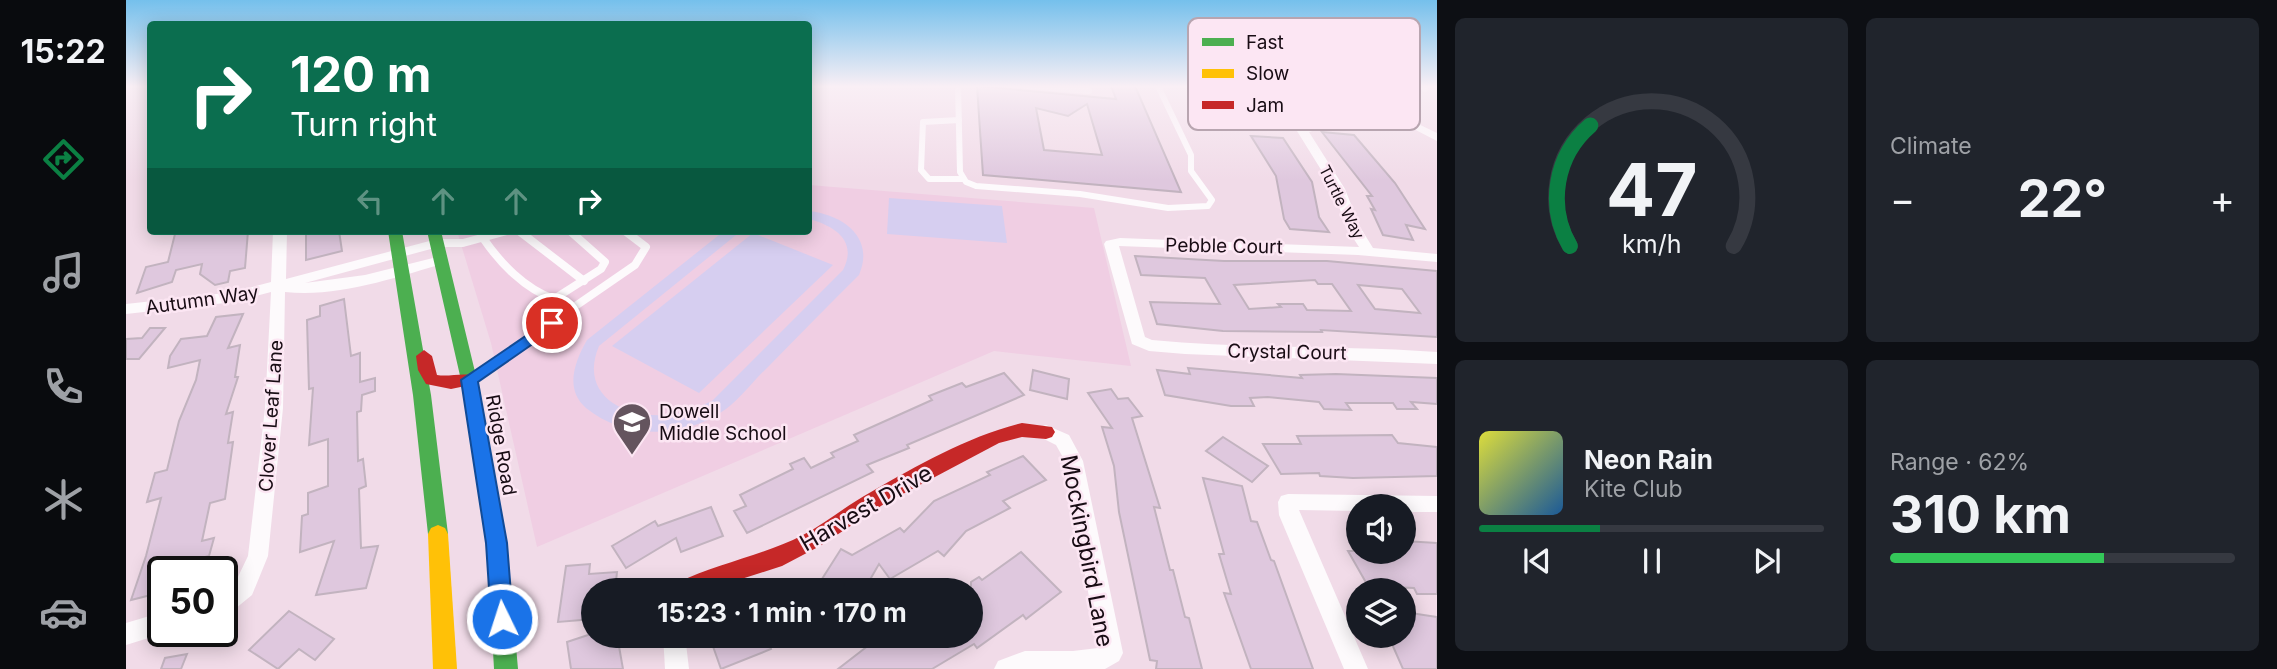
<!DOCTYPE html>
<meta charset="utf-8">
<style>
:root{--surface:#171b24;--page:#20242c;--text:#f1f3f6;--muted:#9ea1a6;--line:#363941;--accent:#0b8043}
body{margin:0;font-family:Inter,sans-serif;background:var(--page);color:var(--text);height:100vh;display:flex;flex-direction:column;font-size:26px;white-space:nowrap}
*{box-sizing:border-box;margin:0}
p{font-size:23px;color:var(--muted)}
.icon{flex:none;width:38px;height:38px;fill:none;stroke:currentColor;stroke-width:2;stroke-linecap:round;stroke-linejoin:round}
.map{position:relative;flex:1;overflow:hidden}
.side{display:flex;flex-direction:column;gap:18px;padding:18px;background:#0d0f14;width:840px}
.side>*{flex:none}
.top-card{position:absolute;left:21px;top:21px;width:665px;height:214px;border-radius:7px;box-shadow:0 4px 18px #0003;background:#0b6e4f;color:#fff;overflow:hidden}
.buttons{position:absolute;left:1220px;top:494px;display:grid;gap:14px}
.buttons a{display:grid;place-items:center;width:70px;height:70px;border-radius:50%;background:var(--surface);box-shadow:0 4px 18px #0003;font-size:35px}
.speed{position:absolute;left:21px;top:556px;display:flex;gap:14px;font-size:35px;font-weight:700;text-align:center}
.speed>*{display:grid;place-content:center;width:91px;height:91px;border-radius:50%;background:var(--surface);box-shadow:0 4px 18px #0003;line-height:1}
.speed .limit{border:4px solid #111;border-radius:10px;background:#fff;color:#111}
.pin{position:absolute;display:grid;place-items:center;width:60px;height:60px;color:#fff;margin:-30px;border:4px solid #fff;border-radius:50%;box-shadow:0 2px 7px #0007}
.me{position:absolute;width:77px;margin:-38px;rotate:356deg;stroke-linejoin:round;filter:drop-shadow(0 0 5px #0008)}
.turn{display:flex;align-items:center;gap:24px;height:147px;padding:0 28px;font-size:32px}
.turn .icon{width:91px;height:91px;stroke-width:2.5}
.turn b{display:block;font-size:49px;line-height:60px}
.lanes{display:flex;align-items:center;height:66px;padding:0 28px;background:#0003;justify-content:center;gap:35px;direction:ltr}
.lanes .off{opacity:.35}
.big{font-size:52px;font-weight:700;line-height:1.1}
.side .card{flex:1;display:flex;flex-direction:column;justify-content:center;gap:10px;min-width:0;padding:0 24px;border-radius:10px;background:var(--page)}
.side .dial{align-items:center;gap:0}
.dial svg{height:182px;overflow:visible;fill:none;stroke:var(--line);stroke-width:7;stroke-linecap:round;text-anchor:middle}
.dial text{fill:var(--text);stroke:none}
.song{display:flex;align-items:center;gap:21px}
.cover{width:84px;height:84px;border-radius:10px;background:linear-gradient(135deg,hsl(60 70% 55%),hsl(210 70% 35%))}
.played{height:7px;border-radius:4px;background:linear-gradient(90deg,var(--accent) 35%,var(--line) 35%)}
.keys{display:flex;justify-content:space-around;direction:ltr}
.heat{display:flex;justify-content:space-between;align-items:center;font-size:38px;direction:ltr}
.charge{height:10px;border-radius:5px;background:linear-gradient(90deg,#34c759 62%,var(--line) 0)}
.side .tiles{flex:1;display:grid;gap:18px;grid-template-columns:repeat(2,1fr)}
.trip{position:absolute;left:455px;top:578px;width:402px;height:70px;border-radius:35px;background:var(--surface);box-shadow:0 4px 18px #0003;font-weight:700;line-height:70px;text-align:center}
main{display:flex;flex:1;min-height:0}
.dock{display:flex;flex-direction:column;width:126px;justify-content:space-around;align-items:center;background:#090b0e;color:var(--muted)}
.dock .icon{width:49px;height:49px}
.dock .selected{color:var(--accent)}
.dock b{font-size:32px;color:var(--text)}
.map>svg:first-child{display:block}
.built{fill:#f0cee3}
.green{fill:#d6cef0}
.building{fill:#dfc8de;stroke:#c2b3bf;stroke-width:2;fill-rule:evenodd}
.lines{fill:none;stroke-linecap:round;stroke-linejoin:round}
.lane-far1{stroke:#fdfafc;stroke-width:6}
.lane{stroke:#fdfafc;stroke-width:8}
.street{fill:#fdfafc;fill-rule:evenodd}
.fast{fill:#4caf50;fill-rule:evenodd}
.slow{fill:#ffc107;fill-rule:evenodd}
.jam{fill:#c62828;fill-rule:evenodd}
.route{fill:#1a73e8;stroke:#114b97;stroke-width:2}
.labels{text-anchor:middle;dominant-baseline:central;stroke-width:5;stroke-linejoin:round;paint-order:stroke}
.far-street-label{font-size:16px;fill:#180c14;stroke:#fce6f3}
.street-label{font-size:19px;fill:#180c14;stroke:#fce6f3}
.poi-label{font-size:19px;fill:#180c14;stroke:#fce6f3;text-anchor:start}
.near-street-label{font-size:23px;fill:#180c14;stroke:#fce6f3}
.key{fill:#fce6f3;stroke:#b8a5b0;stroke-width:2}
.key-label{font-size:19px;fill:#180c14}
</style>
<main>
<nav class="dock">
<b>15:22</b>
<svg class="icon selected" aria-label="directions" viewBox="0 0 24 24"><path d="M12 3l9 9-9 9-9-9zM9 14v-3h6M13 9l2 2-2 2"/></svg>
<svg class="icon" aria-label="music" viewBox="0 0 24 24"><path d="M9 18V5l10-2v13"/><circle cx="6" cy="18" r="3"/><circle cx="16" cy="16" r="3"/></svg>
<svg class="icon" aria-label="phone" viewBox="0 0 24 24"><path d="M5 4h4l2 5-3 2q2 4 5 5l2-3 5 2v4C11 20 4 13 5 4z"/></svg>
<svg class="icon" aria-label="climate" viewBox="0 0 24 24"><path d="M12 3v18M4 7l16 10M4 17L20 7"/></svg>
<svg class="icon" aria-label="car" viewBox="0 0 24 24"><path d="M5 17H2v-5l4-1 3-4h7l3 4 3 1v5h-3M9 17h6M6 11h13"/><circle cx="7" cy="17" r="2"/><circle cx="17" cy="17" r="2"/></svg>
</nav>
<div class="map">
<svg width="1311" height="669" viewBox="0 0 1311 669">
<rect width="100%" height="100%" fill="#f1dbe8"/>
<path class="built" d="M683,185l285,23 37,158 -137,-15 -457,196 -46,-204 -34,-112h351z"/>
<g class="green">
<path d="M763,198l113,8 5,37 -120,-9z"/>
<path d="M683,211c35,4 66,27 50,64 -31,31 -61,61 -91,92 -14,13 -27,31 -42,42 -41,30 -101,31 -140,-1 -22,-19 -11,-47 1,-68l137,-109h17l-142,115c-20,47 22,72 66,69 17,-1 31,-7 47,-14l131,-131c15,-29 -8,-44 -34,-51z"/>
<path d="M627,233l80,32 -134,128 -87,-47z"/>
</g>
<g class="building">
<path d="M851,86l139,13 -5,-13h24l46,106 -198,-17zM961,104l15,51 -58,-5 -8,-42 32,8z"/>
<path d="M1196,132l32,3 41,48 30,46 -19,-4 7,15 -30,-5 -12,-26 4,1 -8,-14h5z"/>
<path d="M1125,136l32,2 29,44 7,35 10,15 -39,-3 -6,-10 -8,-43z"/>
<path d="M65,231h57l-3,37 -15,3 -2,11 -13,3 -15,-11 2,-10 -26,6 -4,12 -35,11 9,-26 22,-5 7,-28z"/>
<path d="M180,231h33l3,20 -36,9z"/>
<path d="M1009,256l89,5h103l110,10v66l-116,-7 1,2 -99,-1 -66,-7 -7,-22 70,2 -15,-26 -64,-3zM1189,280l3,4h14l19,27 -44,-1 -4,-6h-25l3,3 -32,2 -15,-24zM1232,285l44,4 18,24 -45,-4z"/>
<path d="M218,299l7,57 9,-3v29l15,-4v13l-13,4 -1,16 -4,1 1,49 5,-2 3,27 -7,3 2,59 17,-2 -12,42 -50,7 18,-54 -34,11 2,-36 6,-2v-21l20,-7v-47l-19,6 4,-57 -4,1 -2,-69 13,-4v-10z"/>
<path d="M117,314l-15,34 12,-3 -5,32h3l-12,37 7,-2 -5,31 5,-1 -8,57 -15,4 -8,38 12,-3 -5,18 -24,6 -4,10h-18v20l-32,8 15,-44 15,-58 -14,4 8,-29 12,-3 12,-49 17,-41 4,-20 -32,8 2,-12 11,-17 26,-3 9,-19z"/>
<path d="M24,328h15l-26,31h-13v-20l16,-1z"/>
<path d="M1062,368l114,10 -2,-3 36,-1 101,4v26l-26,-2 6,7h-20l-4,-6h-47l5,7 -27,-1 -5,-7 -51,-5 -18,1 4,8h-23l-66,-11 -8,-25 33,4z"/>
<path d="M907,370l36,9 -2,20 -37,-9z"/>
<path d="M878,373l20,22 -117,50 2,3 -42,17 6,7 -126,61 -13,-22 12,-5 -6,-11 53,-26 -3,-5 14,-6 7,10 23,-11 -3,-4 27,-12 -4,-6 78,-35 -3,-4 33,-13 4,4z"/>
<path d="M985,389l7,10 10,-1 14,18 -10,2 28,90 -6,-1 16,63h3l12,47 4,1 13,51h-46l1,-8 -7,-1 -31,-148 -5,-46 -12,-39 10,1 -24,-35z"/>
<path d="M1266,435l6,8 39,4v29l-84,2 -33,-2 -1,-3 -38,1 -18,-30h38l-4,-8z"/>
<path d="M1097,437l45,29 -16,16 -46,-31z"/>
<path d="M897,456l23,24 -43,21 7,7 -44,23 -22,25 -6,-5 -48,28 -11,-15 -15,26h-49l26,-41 11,6 48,-27 4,4 30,-31 56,-26 -3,-3z"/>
<path d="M1077,478l39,8 9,35 6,1 14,38 3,1 39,108h-62l-27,-76 7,1 -12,-40h5z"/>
<path d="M585,507l12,29 -42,16 -5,-14 -50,30 -14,-22 43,-25 3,5z"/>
<path d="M1278,541l33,2v51h-20l-3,-6 -46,-2 -20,-35h56z"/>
<path d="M895,552l40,40 -35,27 -3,-4 -46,33 -3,-4 -42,25h-94l44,-34h89v-53l8,-5 3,3z"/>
<path d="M464,564l-1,10 28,-2 -2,18h-22v29l-35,3 8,-56z"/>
<path d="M163,611l45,28 -19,21 -16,-11 -21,20 -29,-19z"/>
<path d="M1278,612l33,5v52h-34l-15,-34h16z"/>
<path d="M462,635h29l6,34h-52l-4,-27z"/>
<path d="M583,635h82l-21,11 1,3 -50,20z"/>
<path d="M61,654l-6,15h-20l4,-11z"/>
</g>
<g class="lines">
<g class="lane-far1">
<path d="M832,86l2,86 6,10 10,4 104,8 88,14 40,-2 4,-6 -21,-29v-16l-33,-69"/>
<path d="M900,86l63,5 -1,-5"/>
<path d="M1297,86l2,3"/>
<path d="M833,120l-36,2 -2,48 8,9h34"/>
</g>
<g class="lane">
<path d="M393,231l65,50"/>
<path d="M357,238c17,25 42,51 71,61l47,-30 4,-7 -35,-31"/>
<path d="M311,243h26l44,-12"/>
<path d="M345,378l164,-113 11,-18 -21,-16"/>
</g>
<g class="street">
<path d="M1286,121l25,12v8l-27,-14 -91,2 -10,3 36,57 15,38 13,21 64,6v8l-79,-7 -239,-9 26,91 7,3c95,9 190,5 285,12v12l-252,-10 -36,-3 -17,-7 -28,-100 2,-3 14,-3 239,9 -13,-20 -13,-38 -36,-58 21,-8z"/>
<path d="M147,231h14l-1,48 151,-40 7,4 -2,3 -137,37 60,-8 76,-19 7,4 -2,3c-50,14 -108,35 -161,29l-2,116 -15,148 -16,39 -22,18 -8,3v-24l14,-11 12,-25 17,-148 6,-116 -37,10 -108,12v-10l108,-12 37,-10z"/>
<path d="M920,425l23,10 14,26 40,192 -4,8 -14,8h-111l4,-8 27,-10h48l25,-3 -33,-187 -9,-16 -16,-8 -3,-5 3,-5z"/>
<path d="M1162,494l149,2v16h-33v-6h-46v5l-59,-1 69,159h-24l-65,-154 -1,-13 3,-6z"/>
<path d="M37,612v20h5l-42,13v-22z"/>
<path d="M537,635h22l4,34h-24z"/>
</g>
<g class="fast">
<path d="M262,231h14l29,164 17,139 -3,6 -7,3 -7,-3 -3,-6 -15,-139z"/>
<path d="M301,231h14l36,149 30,163 11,126h-24l-7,-126 -26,-163z"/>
</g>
<path class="slow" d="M312,525l7,3 3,6 9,135h-24l-5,-135 3,-6z"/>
<g class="jam">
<path d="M298,350l8,6 5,19c13,2 26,-3 38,1l2,4 -2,4 -24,5 -25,-5 -8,-14 -2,-14z"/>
<path d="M896,423l30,4 3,5 -3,5 -6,2 -24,-2 -23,6 -115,61 -64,42 -38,20 -75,24h-33l3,-7c41,-20 85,-27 126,-48 23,-12 44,-30 68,-43 47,-27 98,-56 151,-69z"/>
</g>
</g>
<linearGradient id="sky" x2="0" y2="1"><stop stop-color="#75c0ec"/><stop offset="0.48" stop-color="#f9eff5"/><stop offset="1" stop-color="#f9eff5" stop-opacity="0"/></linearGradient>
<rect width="1311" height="180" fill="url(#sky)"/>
<path class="route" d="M426,318l8,5 -3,4 -79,55 29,161 6,76 -3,7 -8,4 -8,-4 -3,-7 -5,-76 -25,-163z"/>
<defs>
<g id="school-pin" transform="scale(2.0125)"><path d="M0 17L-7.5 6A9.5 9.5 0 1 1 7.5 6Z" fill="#64545e" stroke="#fce6f3"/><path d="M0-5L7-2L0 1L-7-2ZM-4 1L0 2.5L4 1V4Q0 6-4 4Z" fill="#fff"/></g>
</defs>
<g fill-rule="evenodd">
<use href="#school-pin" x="506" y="422"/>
</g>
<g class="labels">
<g class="far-street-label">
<text transform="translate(1216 202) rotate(63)">Turtle Way</text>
</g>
<g class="street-label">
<text transform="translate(1098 246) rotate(1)">Pebble Court</text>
<text transform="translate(76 300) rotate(-8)">Autumn Way</text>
<text transform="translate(1161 352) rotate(1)">Crystal Court</text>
<text transform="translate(145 416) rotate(-86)">Clover Leaf Lane</text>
<text transform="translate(375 445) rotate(80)">Ridge Road</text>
</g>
<g class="poi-label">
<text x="533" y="411">Dowell<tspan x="533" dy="22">Middle School</tspan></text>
</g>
<g class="near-street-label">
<text transform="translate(740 508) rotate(-30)">Harvest Drive</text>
<text transform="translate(961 551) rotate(79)">Mockingbird Lane</text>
</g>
</g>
<rect x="1062" y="18" width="232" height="112" rx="10" class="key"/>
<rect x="1076" y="38" width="32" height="8" fill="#4caf50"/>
<rect x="1076" y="69" width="32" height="9" fill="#ffc107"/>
<rect x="1076" y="101" width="32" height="8" fill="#c62828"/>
<g class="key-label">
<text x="1120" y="49">Fast</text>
<text x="1120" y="80">Slow</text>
<text x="1120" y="112">Jam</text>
</g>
</svg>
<div class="buttons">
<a><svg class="icon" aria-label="sound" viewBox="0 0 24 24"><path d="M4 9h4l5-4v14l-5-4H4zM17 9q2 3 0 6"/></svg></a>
<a><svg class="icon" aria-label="layers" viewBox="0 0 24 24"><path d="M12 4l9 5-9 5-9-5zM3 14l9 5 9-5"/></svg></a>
</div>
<div class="speed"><div class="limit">50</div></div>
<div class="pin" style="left:426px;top:323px;background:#d93025"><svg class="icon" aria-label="arrive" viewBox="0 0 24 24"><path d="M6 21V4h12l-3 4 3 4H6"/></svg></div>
<svg class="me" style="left:376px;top:619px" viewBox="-20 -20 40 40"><circle r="17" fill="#1a73e8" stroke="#fff" stroke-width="3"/><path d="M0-11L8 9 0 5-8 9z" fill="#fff"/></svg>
<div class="trip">15:23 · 1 min · 170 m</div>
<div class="top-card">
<div class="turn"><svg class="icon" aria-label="right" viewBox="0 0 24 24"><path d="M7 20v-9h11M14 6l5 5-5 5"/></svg><div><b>120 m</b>Turn right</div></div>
<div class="lanes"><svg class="icon off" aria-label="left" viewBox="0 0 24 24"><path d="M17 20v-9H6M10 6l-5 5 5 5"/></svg><svg class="icon off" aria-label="ahead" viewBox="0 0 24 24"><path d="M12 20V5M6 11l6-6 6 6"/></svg><svg class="icon off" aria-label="ahead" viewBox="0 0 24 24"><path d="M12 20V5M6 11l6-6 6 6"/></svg><svg class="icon" aria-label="right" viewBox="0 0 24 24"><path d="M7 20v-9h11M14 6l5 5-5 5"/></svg></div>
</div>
</div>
<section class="side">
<div class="tiles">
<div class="card dial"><svg viewBox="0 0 100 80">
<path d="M14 69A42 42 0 1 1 86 69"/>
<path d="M14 69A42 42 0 0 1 23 16" stroke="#0b8043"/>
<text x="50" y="56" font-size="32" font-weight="700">47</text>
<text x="50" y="72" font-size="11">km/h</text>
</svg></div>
<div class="card"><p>Climate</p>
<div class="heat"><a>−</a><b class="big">22°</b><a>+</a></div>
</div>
<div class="card">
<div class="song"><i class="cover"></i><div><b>Neon Rain</b><p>Kite Club</p></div></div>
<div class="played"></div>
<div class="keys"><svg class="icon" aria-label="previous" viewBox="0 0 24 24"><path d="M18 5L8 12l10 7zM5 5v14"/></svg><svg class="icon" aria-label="pause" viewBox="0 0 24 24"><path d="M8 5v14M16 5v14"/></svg><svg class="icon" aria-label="next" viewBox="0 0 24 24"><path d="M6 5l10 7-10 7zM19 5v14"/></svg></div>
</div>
<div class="card"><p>Range · 62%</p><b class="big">310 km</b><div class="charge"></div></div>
</div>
</section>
</main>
